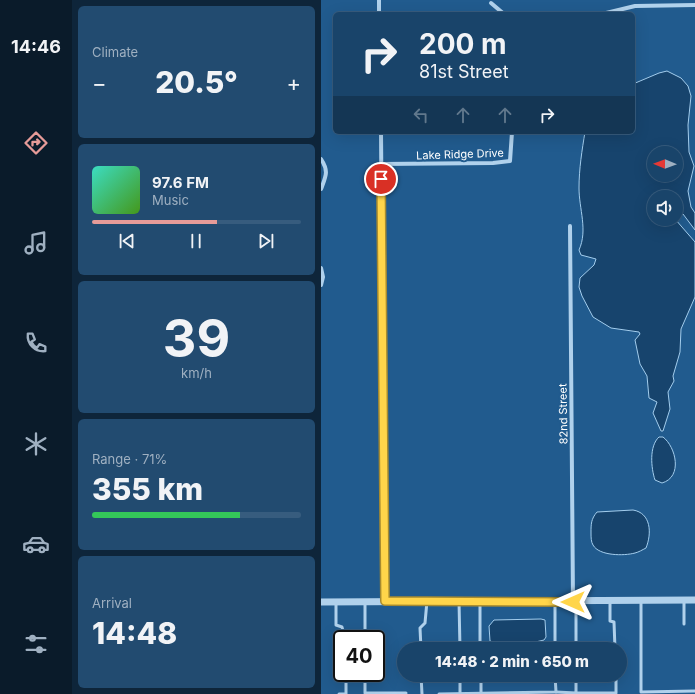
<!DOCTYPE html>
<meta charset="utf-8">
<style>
:root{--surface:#19446a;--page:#224b70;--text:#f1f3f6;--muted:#9fb0c1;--line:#375c7e;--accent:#e69b98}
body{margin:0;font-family:Inter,sans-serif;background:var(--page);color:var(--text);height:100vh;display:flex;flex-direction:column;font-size:15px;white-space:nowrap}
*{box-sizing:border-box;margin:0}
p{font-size:13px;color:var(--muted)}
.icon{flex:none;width:22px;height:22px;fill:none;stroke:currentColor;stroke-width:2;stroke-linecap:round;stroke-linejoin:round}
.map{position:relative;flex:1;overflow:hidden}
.panel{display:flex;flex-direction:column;gap:6px;padding:6px;background:#0e253a;width:249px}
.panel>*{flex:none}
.hud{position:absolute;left:12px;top:12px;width:302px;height:122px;border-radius:6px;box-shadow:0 4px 16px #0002,0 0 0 1px var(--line);background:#19446a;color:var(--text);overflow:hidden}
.needle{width:26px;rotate:271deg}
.buttons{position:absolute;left:326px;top:146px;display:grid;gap:8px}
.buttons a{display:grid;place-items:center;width:36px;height:36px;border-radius:50%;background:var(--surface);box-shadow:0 4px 16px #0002,0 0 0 1px var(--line);font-size:20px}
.speed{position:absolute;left:12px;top:630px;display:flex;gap:8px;font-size:20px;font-weight:700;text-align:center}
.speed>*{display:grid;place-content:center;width:52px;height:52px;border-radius:50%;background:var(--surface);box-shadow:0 4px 16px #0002,0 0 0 1px var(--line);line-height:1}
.speed .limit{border:2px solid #111;border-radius:6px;background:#fff;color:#111}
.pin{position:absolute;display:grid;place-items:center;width:34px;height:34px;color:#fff;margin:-17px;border:2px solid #fff;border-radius:50%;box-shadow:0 1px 4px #0007}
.me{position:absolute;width:44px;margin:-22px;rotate:270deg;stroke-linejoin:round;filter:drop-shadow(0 0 3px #0008)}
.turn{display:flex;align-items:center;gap:14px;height:84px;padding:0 20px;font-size:18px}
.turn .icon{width:52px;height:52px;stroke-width:2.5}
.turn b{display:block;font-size:28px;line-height:34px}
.lanes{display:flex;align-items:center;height:38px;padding:0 20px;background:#0003;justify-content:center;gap:20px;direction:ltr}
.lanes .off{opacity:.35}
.big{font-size:30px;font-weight:800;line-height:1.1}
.panel .widget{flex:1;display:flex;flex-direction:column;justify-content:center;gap:6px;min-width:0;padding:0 14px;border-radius:6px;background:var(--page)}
.panel .dial{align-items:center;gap:0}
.dial b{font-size:52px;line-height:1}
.song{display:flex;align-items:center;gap:12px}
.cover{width:48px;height:48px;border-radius:6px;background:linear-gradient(135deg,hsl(170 70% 55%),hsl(100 70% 35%))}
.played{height:4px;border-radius:2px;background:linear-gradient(90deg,var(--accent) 60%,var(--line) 60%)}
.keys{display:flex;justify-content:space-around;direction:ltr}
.heat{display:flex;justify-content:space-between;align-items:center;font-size:22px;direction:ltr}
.charge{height:6px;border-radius:3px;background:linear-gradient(90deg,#34c759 71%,var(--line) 0)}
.trip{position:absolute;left:76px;top:642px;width:230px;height:40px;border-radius:20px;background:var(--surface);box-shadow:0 4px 16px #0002,0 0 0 1px var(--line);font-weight:800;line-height:40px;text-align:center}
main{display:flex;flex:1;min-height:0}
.tab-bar{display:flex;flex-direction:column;width:72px;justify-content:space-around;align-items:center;background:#0a1b2a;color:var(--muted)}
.tab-bar .icon{width:28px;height:28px}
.tab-bar .current{color:var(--accent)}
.tab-bar b{font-size:18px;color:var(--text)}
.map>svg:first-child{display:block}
.water{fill:#17446d;stroke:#a3cded;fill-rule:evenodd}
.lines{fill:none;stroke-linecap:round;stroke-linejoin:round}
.service{stroke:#b0d1ec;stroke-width:3}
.minor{stroke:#b0d1ec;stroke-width:4}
.tertiary{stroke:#b0d1ec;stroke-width:7}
.route-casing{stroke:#a68a30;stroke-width:10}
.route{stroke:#ffd54a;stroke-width:7}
.labels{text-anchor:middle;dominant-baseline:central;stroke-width:4;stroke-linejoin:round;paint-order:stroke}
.street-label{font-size:11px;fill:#fff;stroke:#215b8e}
</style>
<main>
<nav class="tab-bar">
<b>14:46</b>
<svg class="icon current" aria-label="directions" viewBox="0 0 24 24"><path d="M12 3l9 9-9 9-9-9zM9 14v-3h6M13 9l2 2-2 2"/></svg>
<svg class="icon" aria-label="music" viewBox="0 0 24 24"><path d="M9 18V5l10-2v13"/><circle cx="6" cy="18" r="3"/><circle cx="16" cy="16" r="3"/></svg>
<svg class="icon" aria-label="phone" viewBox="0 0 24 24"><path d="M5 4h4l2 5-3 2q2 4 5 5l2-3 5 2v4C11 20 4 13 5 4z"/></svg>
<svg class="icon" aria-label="climate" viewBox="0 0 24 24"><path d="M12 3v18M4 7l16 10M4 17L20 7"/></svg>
<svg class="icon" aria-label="car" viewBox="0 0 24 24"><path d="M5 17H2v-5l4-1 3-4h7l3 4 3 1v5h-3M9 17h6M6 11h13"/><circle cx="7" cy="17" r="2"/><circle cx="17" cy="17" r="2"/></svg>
<svg class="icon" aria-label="filters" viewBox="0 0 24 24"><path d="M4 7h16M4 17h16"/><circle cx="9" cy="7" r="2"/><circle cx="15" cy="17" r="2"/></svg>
</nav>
<section class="panel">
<div class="widget"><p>Climate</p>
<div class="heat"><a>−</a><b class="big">20.5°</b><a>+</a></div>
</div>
<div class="widget">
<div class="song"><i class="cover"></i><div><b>97.6 FM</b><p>Music</p></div></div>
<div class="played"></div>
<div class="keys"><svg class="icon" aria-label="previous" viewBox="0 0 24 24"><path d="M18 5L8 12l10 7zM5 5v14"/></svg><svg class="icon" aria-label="pause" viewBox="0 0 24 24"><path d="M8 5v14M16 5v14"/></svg><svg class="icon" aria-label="next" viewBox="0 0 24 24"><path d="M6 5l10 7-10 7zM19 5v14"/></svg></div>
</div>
<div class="widget dial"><b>39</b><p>km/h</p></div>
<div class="widget"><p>Range · 71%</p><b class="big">355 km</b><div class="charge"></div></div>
<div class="widget"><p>Arrival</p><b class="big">14:48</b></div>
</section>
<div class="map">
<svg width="374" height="694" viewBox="0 0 374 694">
<rect width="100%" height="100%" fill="#215b8e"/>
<g class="water">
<path d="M346,71l14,7 7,8 3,10 -3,29 1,27 5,14 -6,25 3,16 4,6v17l-12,-16 -7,1v-18h-22v22h21l20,23v55l-14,32 -1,23 -7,24 1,5 -6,11 2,17 -7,22h-2l-8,-18 4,-11 -8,-4 -2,-22 -7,-12 -5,-24 5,-6 -1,-2 -28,-4 -18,-11 -11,-21 -3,-9 1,-9 14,-13 2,-6 -15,-4 -2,-5c9,-20 0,-41 0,-62 0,-19 3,-38 6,-56h48v-48l26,-11zM333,153h22v22h-22z"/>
<path d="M338,437h4c13,10 20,40 -1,46l-7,-3c-4,-12 -6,-34 4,-43z"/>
<path d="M312,510c18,3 19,23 13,38 -4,2 -7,4 -11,5 -11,3 -36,3 -42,-8 -2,-3 -2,-8 -2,-12 0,-9 0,-14 6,-21z"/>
<path d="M220,619l4,1 1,17 -2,3c-15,4 -40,7 -54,1l-1,-15 5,-6z"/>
</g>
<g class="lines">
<g class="service">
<path d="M44,601v38"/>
<path d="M138,601l1,48"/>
<path d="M159,601v48"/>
<path d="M320,601v91l54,-1"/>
<path d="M15,602v23l6,2 3,12"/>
<path d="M234,602v47"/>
<path d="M289,602v19l4,1 1,27"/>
<path d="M363,624v-23"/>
<path d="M100,649l-1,-21 5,-5 2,-22"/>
<path d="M255,649v-47"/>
<path d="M44,673v20h41"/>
<path d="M100,675l1,19"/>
<path d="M139,675v19"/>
<path d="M160,675v18"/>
<path d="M235,692l20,1v-18"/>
<path d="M255,693h40v-18"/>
<path d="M18,694h7v-21"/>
<path d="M118,694l117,-2 -1,-17"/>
</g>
<g class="minor">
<path d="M58,0v14"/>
<path d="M170,3l13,11"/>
<path d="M281,14l33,-8 60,-1"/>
<path d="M60,132l4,469"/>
<path d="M0,159c8,12 5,17 0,30"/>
<path d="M60,164l112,-1 17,-2 2,-29"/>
<path d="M249,226l3,376"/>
<path d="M0,268l2,9 -2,8"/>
</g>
<path class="tertiary" d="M0,602l374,-2"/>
</g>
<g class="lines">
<g class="route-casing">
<path id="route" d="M60,179l4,422 188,1"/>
</g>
<use href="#route" class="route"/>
</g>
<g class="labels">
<g class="street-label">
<text transform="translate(139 154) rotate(-2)">Lake Ridge Drive</text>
<text transform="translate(242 414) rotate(-91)">82nd Street</text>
</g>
</g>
</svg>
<div class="buttons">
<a><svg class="needle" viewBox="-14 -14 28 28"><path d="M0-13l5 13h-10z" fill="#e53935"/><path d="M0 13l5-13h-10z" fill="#9fb0c1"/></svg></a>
<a><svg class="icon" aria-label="sound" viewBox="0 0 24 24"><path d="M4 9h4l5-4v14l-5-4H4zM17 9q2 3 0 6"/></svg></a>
</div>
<div class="speed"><div class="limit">40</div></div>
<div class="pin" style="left:60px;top:179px;background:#d93025"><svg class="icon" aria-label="arrive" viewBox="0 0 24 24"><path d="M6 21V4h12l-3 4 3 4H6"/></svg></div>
<svg class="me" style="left:252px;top:602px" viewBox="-20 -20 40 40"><path d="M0-17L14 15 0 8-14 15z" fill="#ffd54a" stroke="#fff" stroke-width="4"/></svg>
<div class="trip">14:48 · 2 min · 650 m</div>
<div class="hud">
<div class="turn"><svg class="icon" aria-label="right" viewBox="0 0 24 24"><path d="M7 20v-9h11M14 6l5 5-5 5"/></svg><div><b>200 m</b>81st Street</div></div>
<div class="lanes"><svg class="icon off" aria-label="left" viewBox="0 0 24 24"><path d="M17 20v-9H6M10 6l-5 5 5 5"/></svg><svg class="icon off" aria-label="ahead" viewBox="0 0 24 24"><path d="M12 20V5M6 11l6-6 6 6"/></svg><svg class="icon off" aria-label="ahead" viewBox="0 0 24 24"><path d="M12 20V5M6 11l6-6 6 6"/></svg><svg class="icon" aria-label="right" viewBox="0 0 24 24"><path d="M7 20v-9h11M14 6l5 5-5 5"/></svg></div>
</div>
</div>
</main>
